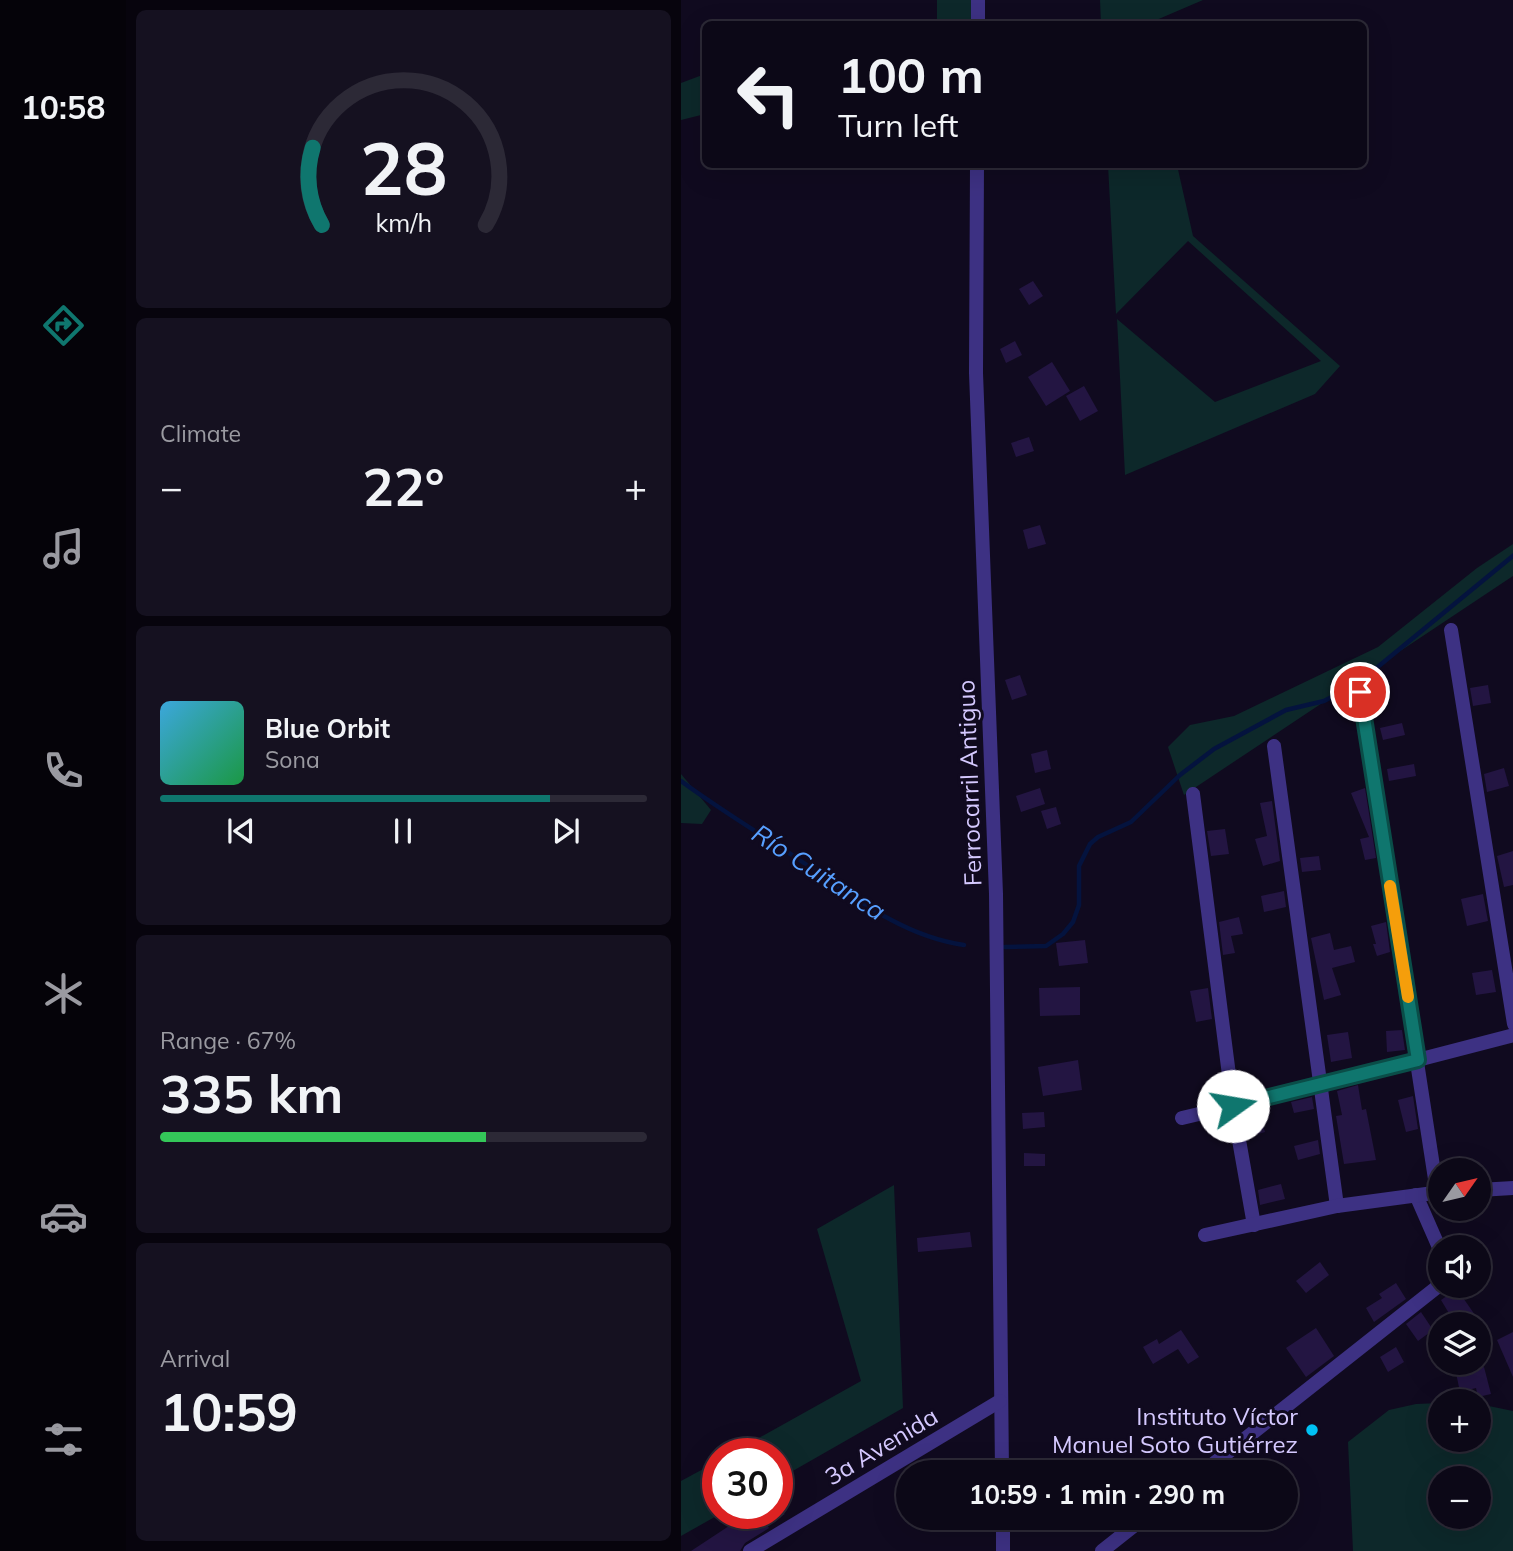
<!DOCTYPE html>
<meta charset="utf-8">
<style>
:root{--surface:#0c0817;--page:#151120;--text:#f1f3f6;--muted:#9a9aa1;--line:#2c2936;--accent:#0f766e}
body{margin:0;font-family:Mulish,sans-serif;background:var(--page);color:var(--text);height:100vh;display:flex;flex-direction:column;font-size:26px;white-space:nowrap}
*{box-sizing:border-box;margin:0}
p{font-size:23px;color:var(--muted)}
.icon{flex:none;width:38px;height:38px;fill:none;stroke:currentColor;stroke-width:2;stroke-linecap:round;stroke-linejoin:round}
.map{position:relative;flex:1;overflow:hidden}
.sheet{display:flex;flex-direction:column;gap:10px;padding:10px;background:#07040d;width:555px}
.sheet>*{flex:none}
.guide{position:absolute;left:21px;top:21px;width:665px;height:147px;border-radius:10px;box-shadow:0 7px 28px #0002,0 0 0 2px var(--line);background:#0c0817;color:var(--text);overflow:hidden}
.needle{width:46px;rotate:56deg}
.tools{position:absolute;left:747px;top:1158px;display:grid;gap:14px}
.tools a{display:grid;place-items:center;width:63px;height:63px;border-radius:50%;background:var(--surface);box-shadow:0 7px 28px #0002,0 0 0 2px var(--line);font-size:35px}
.speed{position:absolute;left:21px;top:1438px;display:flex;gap:14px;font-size:35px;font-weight:700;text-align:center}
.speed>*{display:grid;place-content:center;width:91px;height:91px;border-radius:50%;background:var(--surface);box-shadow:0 7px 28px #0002,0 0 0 2px var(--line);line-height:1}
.speed .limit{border:10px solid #d22;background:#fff;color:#111}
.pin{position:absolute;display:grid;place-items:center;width:60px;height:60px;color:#fff;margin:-30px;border:4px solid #fff;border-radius:50%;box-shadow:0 2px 7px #0007}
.me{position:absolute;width:77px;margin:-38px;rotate:77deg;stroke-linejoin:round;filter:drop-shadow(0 0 5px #0008)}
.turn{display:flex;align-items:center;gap:24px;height:147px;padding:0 21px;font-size:32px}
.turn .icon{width:91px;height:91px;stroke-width:2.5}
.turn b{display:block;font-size:49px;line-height:60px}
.big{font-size:52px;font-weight:700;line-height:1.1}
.sheet .widget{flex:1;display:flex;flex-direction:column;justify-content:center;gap:10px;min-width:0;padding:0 24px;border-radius:10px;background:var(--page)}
.sheet .dial{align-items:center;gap:0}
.dial svg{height:182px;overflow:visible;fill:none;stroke:var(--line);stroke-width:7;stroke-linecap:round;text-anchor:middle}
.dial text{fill:var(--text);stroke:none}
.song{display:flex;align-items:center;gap:21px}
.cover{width:84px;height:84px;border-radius:10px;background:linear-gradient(135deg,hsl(200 70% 55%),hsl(140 70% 35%))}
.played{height:7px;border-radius:4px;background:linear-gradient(90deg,var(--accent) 80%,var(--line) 80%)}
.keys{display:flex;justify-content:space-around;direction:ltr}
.heat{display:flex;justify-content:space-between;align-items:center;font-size:38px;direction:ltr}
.charge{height:10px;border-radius:5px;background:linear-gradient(90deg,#34c759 67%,var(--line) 0)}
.trip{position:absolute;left:215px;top:1460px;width:402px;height:70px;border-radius:35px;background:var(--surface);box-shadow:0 7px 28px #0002,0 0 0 2px var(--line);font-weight:700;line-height:70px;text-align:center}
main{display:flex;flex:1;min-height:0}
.tab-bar{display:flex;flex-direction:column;width:126px;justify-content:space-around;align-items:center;background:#050309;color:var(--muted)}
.tab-bar .icon{width:49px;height:49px}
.tab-bar .on{color:var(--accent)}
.tab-bar b{font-size:32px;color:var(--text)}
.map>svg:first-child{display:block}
.green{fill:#0d282a;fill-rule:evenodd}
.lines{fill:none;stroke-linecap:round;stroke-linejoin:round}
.stream{stroke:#04133e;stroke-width:4.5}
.building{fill:#231542}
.minor{stroke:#3d3183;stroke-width:14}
.route-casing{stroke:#0a4d48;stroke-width:18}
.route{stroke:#0f766e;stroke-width:12}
.slow{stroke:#f59e0b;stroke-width:12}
.poi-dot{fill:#00c1f4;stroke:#100a1f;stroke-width:2.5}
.labels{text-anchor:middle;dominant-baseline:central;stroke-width:6;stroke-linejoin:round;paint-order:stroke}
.street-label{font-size:24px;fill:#d5c9ff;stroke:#100a1f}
.poi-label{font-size:24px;fill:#d5c9ff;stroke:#100a1f;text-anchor:end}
.water-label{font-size:26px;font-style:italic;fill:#579fff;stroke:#100a1f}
</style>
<main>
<nav class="tab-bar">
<b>10:58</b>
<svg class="icon on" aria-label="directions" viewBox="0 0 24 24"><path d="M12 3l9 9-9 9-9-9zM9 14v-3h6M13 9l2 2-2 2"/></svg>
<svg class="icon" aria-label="music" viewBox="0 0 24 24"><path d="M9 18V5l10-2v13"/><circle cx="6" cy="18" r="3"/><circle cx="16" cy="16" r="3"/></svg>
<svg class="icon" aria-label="phone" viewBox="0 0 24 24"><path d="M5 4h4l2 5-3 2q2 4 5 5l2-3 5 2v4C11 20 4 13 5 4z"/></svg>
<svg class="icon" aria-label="climate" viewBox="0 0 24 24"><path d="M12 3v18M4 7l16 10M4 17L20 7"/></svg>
<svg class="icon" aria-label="car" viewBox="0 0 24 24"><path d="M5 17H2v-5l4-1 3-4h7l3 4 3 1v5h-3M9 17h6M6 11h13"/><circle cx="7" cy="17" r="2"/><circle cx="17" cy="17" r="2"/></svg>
<svg class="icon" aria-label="filters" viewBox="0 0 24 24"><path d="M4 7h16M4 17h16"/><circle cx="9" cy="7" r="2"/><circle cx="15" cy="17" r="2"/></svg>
</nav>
<section class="sheet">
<div class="widget dial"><svg viewBox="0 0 100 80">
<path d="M14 69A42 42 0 1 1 86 69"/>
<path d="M14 69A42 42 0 0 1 10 35" stroke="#0f766e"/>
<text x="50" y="56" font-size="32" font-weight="700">28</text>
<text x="50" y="72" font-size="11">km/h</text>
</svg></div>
<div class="widget"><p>Climate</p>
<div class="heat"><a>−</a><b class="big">22°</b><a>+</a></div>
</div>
<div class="widget">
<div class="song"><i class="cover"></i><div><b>Blue Orbit</b><p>Sona</p></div></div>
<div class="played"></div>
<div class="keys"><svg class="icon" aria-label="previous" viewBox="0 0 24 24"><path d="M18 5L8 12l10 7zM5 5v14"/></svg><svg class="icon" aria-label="pause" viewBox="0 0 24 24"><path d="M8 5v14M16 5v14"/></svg><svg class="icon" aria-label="next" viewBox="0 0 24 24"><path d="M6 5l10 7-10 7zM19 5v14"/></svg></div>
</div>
<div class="widget"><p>Range · 67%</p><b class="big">335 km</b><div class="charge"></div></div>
<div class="widget"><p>Arrival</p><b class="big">10:59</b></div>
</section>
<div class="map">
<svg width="833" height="1551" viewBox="0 0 833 1551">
<rect width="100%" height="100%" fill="#100a1f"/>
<g class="green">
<path d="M256,0h41v21l-41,3z"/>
<path d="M419,0h103l-56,24h-46z"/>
<path d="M24,74v40l-24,6v-37z"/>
<path d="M427,165h69l16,71 147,130 -25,28 -190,81 -8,-156 98,83 106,-41 -133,-120 -72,73z"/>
<path d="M832,544v32l-329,219 -16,-48 22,-22 44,-9 144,-69 99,-79z"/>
<path d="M0,774l30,36 -9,14 -21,-1z"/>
<path d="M213,1185l9,223 -126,72v-26h-47l131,-73 -44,-152z"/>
<path d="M759,1403l1,37h38v-36l34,7v140h-160l-5,-109 41,-32 27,-6zM760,1479h38v38h-38z"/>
<path d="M37,1461v53h2l-39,22v-55z"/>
</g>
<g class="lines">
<g class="stream">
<path d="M0,781c38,28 78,52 117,78 52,35 102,77 166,86"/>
<path d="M324,947l41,-1 17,-12 10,-12 6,-17v-39l11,-22 8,-7 33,-15 49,-47 34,-26 72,-39 38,-9 33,-17 157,-129"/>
</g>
</g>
<g class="building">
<path d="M352,281l10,15 -14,9 -10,-16z"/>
<path d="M334,341l7,14 -16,8 -6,-14z"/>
<path d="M371,362l18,29 -24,15 -18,-29z"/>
<path d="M403,386l14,25 -18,10 -14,-25z"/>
<path d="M348,437l5,14 -18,6 -5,-14z"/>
<path d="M359,525l6,19 -18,5 -5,-19z"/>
<path d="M339,675l7,20 -15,5 -7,-20z"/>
<path d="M807,685l3,18 -18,3 -3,-18z"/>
<path d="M721,723l3,12 -22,5 -3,-12z"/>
<path d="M366,750l4,19 -16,4 -4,-19z"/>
<path d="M733,764l2,12 -27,5 -2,-12z"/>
<path d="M823,768l5,18 -22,6 -3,-18z"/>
<path d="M359,788l5,16 -24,8 -5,-16z"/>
<path d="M684,788l11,70 -11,2 -5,-21 9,-2 -18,-44z"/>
<path d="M591,801l8,60 -17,5 -8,-27 12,-3 -7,-33z"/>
<path d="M375,807l5,17 -14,5 -6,-18z"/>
<path d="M544,829l4,25 -18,2 -4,-25z"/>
<path d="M832,851v34l-9,2 -7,-31z"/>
<path d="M638,856l2,14 -19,2 -2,-14z"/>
<path d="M603,891l2,16 -22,5 -3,-16z"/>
<path d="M802,894l5,27 -21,5 -6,-27z"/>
<path d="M558,917l4,17 -12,2 4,17 -12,2 -4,-33z"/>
<path d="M705,922l4,30 -13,4 -4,-12h3l-5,-18z"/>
<path d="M649,933l4,17 17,-4 4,16 -23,6 9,27 -17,5 -13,-62z"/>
<path d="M404,940l3,23 -29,3 -3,-23z"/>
<path d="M811,970l4,22 -20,3 -4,-22z"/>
<path d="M399,987v28l-40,1 -1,-28z"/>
<path d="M527,988l4,31 -16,3 -6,-31z"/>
<path d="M721,1030l3,20 -18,2 -1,-21z"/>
<path d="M667,1032l4,26 -21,4 -4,-27z"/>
<path d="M397,1060l4,30 -39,6 -5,-29z"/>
<path d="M677,1085l4,25 4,-1 10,51 -32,4 -8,-48 6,-1 -5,-24z"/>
<path d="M732,1096l5,33 -12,3 -8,-32z"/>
<path d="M631,1097l2,12 -20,4 -3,-11z"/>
<path d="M577,1110l7,22 -17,5 -4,-24z"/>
<path d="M363,1112l1,15 -22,2 -1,-16z"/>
<path d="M637,1140l2,14 -22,6 -4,-14z"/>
<path d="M343,1153l21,1v12h-21z"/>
<path d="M600,1184l4,15 -25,6 -2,-15z"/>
<path d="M289,1232l2,15 -54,5 -1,-14z"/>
<path d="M639,1262l9,13 -23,18 -10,-12z"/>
<path d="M715,1283l10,16 -32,23 -8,-14 16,-10 -3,-4z"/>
<path d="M776,1289l20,29 -11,7h-10l-15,-25z"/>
<path d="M740,1312l12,18 -15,11 -12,-17z"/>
<path d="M635,1328l18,28 -28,21 -20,-29z"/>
<path d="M500,1330l18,27 -11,7 -10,-15 -25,15 -10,-17 14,-8 2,5z"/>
<path d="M832,1332v45l-16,-37z"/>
<path d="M715,1347l8,15 -16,10 -8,-15z"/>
<path d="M803,1367l7,27 -13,3 -2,-9 -16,4 -4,-19z"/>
<path d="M59,1514h45l-18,11 2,3 -24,15 -5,8h-49l38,-25 -2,-4z"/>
</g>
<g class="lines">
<g class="minor">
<path d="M297,24v-24"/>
<path d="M296,164l-1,209 20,521 6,578"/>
<path d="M770,630l63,394"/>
<path d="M679,692l77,500"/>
<path d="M593,746l63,460"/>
<path d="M512,794l40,312 21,119"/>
<path d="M501,1118l139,-33 193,-50"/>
<path d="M798,1190l35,-2"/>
<path d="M735,1195l25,57"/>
<path d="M524,1235l132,-29 104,-14"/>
<path d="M522,1472l238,-188"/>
<path d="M322,1517v34"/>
<path d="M69,1551l250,-150"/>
<path d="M421,1551l43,-34"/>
</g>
</g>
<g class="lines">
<g class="route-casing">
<path id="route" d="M552,1106l185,-46 -58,-368"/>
</g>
<use href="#route" class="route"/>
<path class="slow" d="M709,886l18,111"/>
</g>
<circle class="poi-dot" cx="631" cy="1430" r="7"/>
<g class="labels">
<g class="street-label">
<text transform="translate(288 783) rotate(-92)">Ferrocarril Antiguo</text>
<text transform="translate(200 1446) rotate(-31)">3a Avenida</text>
</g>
<g class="poi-label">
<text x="617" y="1416">Instituto Víctor<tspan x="617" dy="28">Manuel Soto Gutiérrez</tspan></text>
</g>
<g class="water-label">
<text transform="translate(138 872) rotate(33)">Río Cuitanca</text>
</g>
</g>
</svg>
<div class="tools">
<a><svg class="needle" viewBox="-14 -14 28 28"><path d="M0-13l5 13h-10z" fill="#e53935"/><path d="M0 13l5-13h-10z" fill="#9a9aa1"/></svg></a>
<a><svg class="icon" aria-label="sound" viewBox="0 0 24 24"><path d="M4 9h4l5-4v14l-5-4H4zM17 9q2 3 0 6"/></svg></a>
<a><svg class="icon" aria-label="layers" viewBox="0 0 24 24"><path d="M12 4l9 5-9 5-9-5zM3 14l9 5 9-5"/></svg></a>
<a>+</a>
<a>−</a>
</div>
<div class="speed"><div class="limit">30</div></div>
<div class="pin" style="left:679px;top:692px;background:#d93025"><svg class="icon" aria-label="arrive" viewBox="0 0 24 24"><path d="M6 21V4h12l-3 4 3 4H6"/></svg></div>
<svg class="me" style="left:552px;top:1106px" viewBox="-20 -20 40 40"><circle r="19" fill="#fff"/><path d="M0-13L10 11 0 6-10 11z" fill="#0f766e"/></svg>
<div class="trip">10:59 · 1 min · 290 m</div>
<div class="guide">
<div class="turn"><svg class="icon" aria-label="left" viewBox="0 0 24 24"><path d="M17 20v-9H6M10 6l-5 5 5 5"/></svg><div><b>100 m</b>Turn left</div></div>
</div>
</div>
</main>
